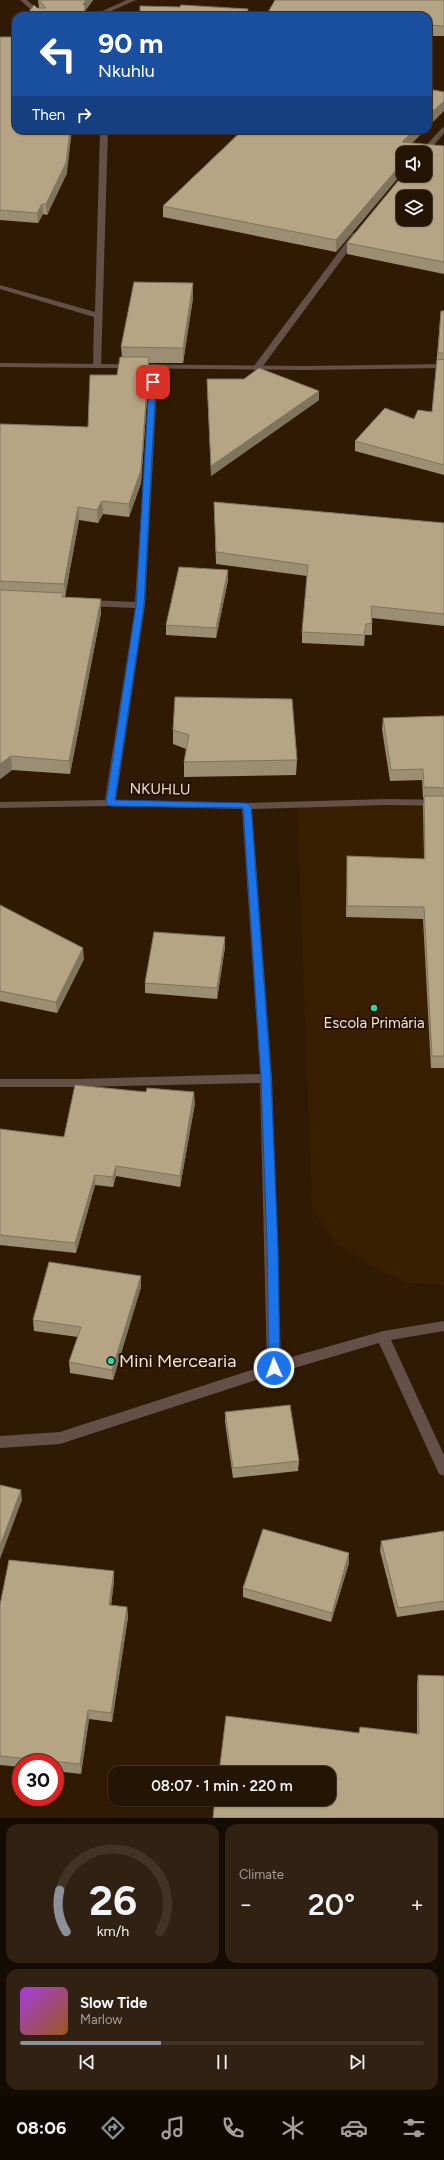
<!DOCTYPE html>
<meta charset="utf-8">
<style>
:root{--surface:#241403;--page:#302112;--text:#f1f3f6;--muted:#a39e9a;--line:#413325;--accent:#8c9099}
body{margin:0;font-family:Figtree,sans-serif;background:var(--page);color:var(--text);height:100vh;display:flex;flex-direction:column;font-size:15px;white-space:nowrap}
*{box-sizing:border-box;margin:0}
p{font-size:13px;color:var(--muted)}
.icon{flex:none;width:22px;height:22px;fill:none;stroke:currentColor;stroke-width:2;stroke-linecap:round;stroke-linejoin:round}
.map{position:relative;height:1818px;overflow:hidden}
.panel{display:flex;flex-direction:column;gap:6px;padding:6px;background:#140b02;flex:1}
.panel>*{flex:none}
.top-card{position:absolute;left:12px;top:12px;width:420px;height:122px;border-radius:12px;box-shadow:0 1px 3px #0004,0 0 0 1px var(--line);background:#1a4fa0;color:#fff;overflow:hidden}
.fabs{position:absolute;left:396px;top:146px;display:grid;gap:8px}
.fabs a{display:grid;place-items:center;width:36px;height:36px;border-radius:8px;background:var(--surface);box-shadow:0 1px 3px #0004,0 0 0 1px var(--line);font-size:20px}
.speed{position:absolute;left:12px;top:1754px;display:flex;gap:8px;font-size:20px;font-weight:700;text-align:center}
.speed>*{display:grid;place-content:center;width:52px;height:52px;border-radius:50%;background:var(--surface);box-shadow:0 1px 3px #0004,0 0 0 1px var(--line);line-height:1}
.speed .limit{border:6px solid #d22;background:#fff;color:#111}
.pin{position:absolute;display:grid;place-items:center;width:34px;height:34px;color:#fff;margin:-17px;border-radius:8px;box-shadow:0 2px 6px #0006}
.me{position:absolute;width:44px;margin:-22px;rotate:358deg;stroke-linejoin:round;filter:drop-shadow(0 0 3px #0008)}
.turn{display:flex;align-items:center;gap:14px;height:84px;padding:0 20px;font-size:18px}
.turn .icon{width:52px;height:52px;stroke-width:2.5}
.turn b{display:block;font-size:28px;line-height:34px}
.then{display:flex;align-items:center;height:38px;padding:0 20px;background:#0003;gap:8px;font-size:15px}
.big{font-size:30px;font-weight:600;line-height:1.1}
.panel .card{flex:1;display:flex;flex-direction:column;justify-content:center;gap:6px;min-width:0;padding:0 14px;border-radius:12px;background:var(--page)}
.panel .dial{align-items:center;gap:0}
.dial svg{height:104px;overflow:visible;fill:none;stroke:var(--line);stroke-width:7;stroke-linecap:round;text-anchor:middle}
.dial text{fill:var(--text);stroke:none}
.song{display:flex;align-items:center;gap:12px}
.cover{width:48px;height:48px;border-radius:6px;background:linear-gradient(135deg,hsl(280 70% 55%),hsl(30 70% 35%))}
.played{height:4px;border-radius:2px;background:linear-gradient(90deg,var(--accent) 35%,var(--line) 35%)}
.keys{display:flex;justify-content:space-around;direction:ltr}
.heat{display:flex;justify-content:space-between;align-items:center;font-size:22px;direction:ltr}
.panel .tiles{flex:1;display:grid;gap:6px;grid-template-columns:1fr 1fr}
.card:last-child{grid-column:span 2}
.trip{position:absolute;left:108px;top:1766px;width:228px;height:40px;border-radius:12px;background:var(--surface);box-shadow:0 1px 3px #0004,0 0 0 1px var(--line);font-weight:600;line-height:40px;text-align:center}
.dock{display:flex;height:64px;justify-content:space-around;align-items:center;background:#0e0801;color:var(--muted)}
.dock .icon{width:28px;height:28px}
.dock .active{color:var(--accent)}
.dock b{font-size:18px;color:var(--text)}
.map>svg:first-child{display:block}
.built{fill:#391f02}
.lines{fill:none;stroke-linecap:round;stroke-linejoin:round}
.path{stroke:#867362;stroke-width:1.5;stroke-dasharray:2 1.5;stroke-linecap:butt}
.minor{fill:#654f46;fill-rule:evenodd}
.tertiary{fill:#654f46;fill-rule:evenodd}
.wall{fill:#9c8e72}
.shaded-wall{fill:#7f745d}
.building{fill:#b5a585;stroke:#7f745d;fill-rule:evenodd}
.route{fill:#1a73e8;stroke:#114b97}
.poi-dot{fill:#2ed4aa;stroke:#251100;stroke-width:1.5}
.labels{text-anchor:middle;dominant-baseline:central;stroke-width:4;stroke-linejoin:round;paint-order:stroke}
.street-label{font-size:15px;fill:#f1e2d5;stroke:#251100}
.poi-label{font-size:15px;fill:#f1e2d5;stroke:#251100}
.near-poi-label{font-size:18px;fill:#f1e2d5;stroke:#251100;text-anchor:start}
</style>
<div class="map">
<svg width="444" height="1818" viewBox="0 0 444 1818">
<rect width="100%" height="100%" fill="#301a04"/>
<path class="built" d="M297,806h147v479l-35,-2 -32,-14 -41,-26 -24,-33z"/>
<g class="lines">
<path class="path" d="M136,134l105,-1"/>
<g class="minor">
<path d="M20,0h7l18,16h-7z"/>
<path d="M127,0h9l-36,16h-9z"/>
<path d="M444,127v6l-18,22 -7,-2 23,-25z"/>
<path d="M100,130h8l-7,236 -4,2 -4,-2 1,-49 -94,-28v-4l95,27z"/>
<path d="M353,233l7,2 -100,135h-6v-4z"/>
<path d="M151,364h3l4,2 -13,239 -29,195 131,3 140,-4 57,1v6l-57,-1 -135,4 20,269 9,282 102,-29 61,-10v10l-53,9 53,115v21l-5,-2 -60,-131 -105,31 -214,70 -60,4v-12l60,-4 207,-67 -7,-282 -182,4h-78v-8h78l182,-5 -18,-265 -132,-3 -110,2v-6l105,-2 30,-192 -48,-2 -5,-3 5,-3 48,2z"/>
</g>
<path class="tertiary" d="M0,363l305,3 139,-2v4l-139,2 -305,-3z"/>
</g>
<g class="wall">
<path d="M38,0h55l-8,11 -48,-3h2z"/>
<path d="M444,0v36h-16v-20z"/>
<path d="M0,37l67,136 -20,42 -4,-1 -5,9 -38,-3z"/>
<path d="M145,130h280l-13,13 32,3v128l-97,-20v-11l78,-68 -22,-22v20h-1l-66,79 -173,-35v-11l78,-75 -96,2z"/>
<path d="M193,283v15l-10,65h-34v7l-8,113 -12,34 -26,-3 -5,9 -19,-3 -14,77 36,2v14l-31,161 -58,-4 -12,9v-355l88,3 29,-52 5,-18 -1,-10z"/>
<path d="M441,311h3v164l-89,-24v-10l77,-29z"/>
<path d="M207,379l112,12v9l-108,76z"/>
<path d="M214,502l230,21v103l-72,-8v17h-7l-1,11 -62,-3v-11l5,-56 -91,-12z"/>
<path d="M228,580l-12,58 -50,-3v-10z"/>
<path d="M444,716v352h-13l-8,-149 -77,-2 1,-61 77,3 -1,-52 1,-9h-1l-1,-18 -32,1 -8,-52 1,-11z"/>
<path d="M173,730l124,30 -1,15 -112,2v-15l2,-13 -13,-5z"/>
<path d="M0,905l84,54 -27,54 -57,-12z"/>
<path d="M225,937v10l-8,52 -72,-6v-10z"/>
<path d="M195,1103l-15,84 -64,-11 -3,11 -18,-2 -19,68 -76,-8v-116l64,8z"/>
<path d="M141,1287l-28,93 -43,-7 -1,-11 9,-25 -44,-6 -1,-11z"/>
<path d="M225,1412l74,49 -1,10 -65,7 -8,-56z"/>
<path d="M444,1531v79l-47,7 -17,-66 1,-10z"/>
<path d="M349,1553v10l-18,59 -88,-25v-9z"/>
<path d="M114,1581l-3,24 16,2 1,10 -16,105 -23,-3 -8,55 -26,-3v-8h-34v4l-21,-2v-160z"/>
<path d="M418,1675l26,143 -85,-85 58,1v-50z"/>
</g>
<g class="shaded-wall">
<path d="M86,0h7l-8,11v5h-1l-1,-11z"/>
<path d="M444,101v10l-16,16v-11z"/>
<path d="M70,130h2l-5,43 -20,42 -1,-11z"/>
<path d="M414,130h11l-24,23 1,-11z"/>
<path d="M403,162l-1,11 -66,79v-12z"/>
<path d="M42,204l1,10 -5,9 -1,-10z"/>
<path d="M193,283v15l-10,65v-15z"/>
<path d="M149,357v13l-8,113 -12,34v-13z"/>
<path d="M319,391v9l-108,76v-10z"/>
<path d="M102,501l1,13 -5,9 -1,-13z"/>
<path d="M78,507l1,13 -14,77 -1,-13z"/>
<path d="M228,570v10l-12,58v-10z"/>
<path d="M101,599v14l-31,161 -1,-13z"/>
<path d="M11,756l1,14 -12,9v-15z"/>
<path d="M225,937v10l-8,52v-11z"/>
<path d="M83,948l1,11 -27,54 -1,-11z"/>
<path d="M194,1092l1,11 -15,84v-11z"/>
<path d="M116,1166v10l-3,11v-10z"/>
<path d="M95,1175v10l-19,68 -1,-10z"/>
<path d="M141,1276v11l-28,93 -1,-10z"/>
<path d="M21,1490l1,10 -22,59v-13z"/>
<path d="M349,1553v10l-18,59 1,-9z"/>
<path d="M114,1571v10l-4,33 -1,-9z"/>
<path d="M127,1607l1,10 -16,105 -1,-9z"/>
<path d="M88,1710l1,9 -8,55 -1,-10z"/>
</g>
<g class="building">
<path d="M39,0h47l-3,5h2l-1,11h-58l8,-11 3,3h9z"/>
<path d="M275,0h169v26l-16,-1v-9h-162z"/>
<path d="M181,5l67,4 -1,7h-107v-10l40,1z"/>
<path d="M16,30v100h54l-4,33 -20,41h-4l-5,9 -37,-3v-173h11z"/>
<path d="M428,89l16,3v9l-16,15z"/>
<path d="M243,130h171l-12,12 42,4v116l-97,-19 56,-68h22v-22h-22v9l-67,78 -173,-34zM403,197h22v22h-22z"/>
<path d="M134,282l59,1 -10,65 -62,-1z"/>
<path d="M441,311h3v42h-6z"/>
<path d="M120,357h29l-8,113 -12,34 -27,-3 -5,9 -19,-3 -14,77 -64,-3v-157l88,3 2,-52h27z"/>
<path d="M444,359v106l-89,-24 30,-33 29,11 4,-9 14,2 5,-52z"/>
<path d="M259,368l60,23 -108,75 -4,-87h37z"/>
<path d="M214,502l230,21v91l-73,-8 1,17 -6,1 -2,11 -62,-3 6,-67 -92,-13z"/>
<path d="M179,567l49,3 -12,58 -50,-3z"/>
<path d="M0,590l63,3 -1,4 39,2 -32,162 -58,-5 -11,8z"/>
<path d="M175,697l117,2 5,61 -113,2 5,-27 -16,-5z"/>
<path d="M444,716v72l-20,-1 -1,-18 -32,1 -8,-52z"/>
<path d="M424,796h20v260h-12l-8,-149 -77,-1v-50l78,3z"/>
<path d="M0,905l83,43 -27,54 -56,-11z"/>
<path d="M154,932l71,5 -8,51 -72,-5z"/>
<path d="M75,1085l71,7 1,-4 47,4 -14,84 -64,-10 -3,11 -18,-2 -20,68 -75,-8v-106l64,8z"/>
<path d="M49,1262l92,14 -29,94 -43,-8 12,-35 -48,-7z"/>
<path d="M290,1405l9,56 -66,7 -8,-56z"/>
<path d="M0,1485l21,5 -21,56z"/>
<path d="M263,1529l86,24 -17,60 -89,-25z"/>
<path d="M444,1531v70l-46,7 -17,-67z"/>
<path d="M9,1560l105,11 -5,34 18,2 -16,106 -23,-3 -8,54 -80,-8v-151z"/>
<path d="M418,1675l26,1v142h-231l2,-19h114v-26h-110l7,-57 133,17 1,-6 59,7z"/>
</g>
<path class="route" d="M153,380l3,2 -12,223 -29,195 132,3 4,3 20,272 7,170 2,120 -6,5 -5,-5 -2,-120 -6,-170 -18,-270 -133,-2 -4,-3 30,-198 13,-223z"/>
<g class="poi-dot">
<circle cx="374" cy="1008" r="4"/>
<circle cx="111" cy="1361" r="4"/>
</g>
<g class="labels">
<g class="street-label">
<text transform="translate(160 789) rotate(1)">NKUHLU</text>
</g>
<g class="poi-label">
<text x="374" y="1023">Escola Primária</text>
</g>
<g class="near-poi-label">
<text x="119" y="1361">Mini Mercearia</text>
</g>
</g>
</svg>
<div class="fabs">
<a><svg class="icon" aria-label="sound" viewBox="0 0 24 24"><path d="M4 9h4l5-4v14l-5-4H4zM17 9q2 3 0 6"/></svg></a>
<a><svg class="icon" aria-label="layers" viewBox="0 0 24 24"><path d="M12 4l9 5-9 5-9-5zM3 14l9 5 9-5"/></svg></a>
</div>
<div class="speed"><div class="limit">30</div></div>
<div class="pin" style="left:153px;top:382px;background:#d93025"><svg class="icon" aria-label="arrive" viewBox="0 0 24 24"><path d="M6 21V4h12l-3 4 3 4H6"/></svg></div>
<svg class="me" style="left:274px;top:1368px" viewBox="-20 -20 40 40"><circle r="17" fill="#1a73e8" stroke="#fff" stroke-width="3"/><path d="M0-11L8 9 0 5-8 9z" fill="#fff"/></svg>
<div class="trip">08:07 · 1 min · 220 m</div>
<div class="top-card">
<div class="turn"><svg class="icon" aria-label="left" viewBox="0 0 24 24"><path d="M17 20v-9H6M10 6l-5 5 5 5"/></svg><div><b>90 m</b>Nkuhlu</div></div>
<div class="then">Then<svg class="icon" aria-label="right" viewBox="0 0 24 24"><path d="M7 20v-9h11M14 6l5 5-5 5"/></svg></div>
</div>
</div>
<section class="panel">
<div class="tiles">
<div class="card dial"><svg viewBox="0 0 100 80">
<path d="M14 69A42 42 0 1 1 86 69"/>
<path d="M14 69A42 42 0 0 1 9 37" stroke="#8c9099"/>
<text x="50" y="56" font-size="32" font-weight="700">26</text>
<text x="50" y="72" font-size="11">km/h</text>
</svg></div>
<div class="card"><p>Climate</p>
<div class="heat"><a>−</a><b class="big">20°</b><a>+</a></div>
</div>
<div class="card">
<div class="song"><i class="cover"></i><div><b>Slow Tide</b><p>Marlow</p></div></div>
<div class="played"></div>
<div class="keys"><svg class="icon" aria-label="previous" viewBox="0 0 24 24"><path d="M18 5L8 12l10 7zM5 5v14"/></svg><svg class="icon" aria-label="pause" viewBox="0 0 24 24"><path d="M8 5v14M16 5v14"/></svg><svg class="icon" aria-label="next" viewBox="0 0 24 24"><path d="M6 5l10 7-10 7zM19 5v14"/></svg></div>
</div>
</div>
</section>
<nav class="dock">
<b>08:06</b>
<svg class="icon active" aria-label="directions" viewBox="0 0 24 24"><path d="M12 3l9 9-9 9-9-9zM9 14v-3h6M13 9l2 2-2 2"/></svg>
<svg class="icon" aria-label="music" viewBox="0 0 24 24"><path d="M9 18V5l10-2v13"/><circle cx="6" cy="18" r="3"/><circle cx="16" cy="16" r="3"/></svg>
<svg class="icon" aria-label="phone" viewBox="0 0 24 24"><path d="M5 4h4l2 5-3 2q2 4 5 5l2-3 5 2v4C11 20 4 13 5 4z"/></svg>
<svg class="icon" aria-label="climate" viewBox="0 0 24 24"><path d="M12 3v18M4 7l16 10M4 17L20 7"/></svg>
<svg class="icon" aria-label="car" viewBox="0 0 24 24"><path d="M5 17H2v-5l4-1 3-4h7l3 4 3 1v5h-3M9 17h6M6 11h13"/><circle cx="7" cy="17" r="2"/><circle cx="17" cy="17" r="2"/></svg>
<svg class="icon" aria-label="filters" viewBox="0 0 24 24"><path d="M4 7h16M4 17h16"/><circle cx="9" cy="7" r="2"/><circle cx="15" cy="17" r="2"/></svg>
</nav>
